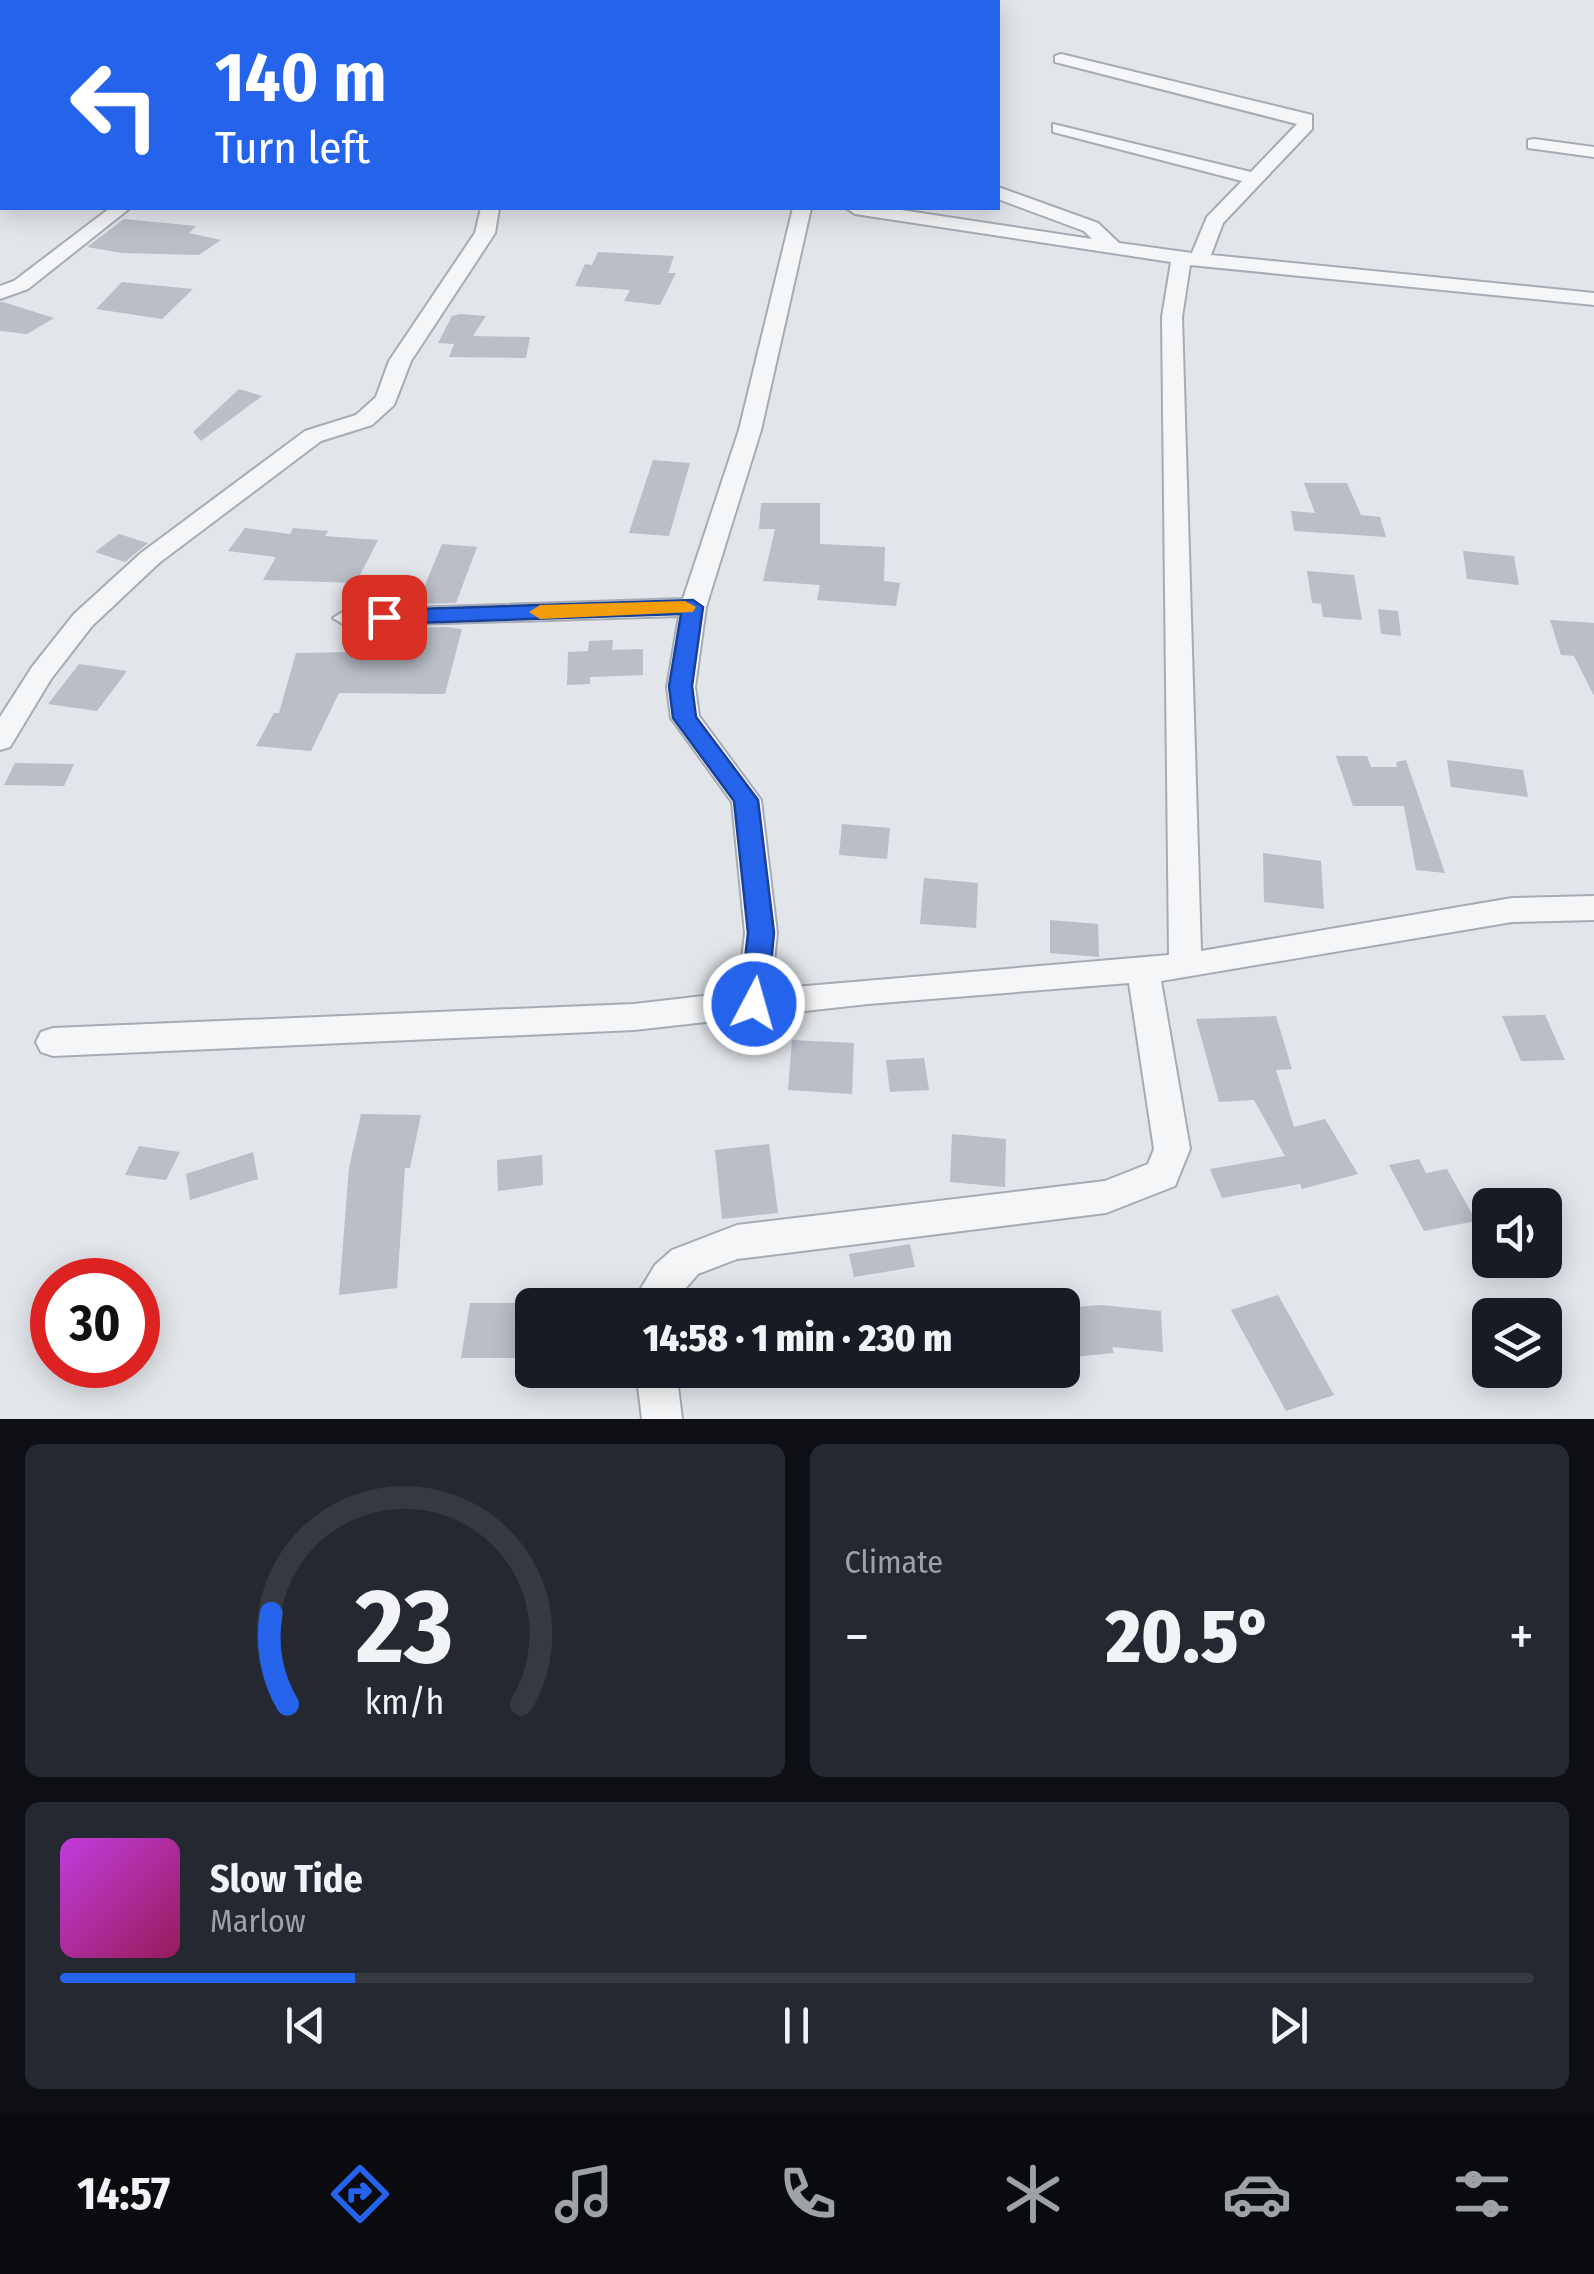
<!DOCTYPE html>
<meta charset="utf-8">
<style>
:root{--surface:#171b24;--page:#242831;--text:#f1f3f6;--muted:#9ea1a6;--line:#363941;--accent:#2563eb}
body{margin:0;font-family:"Fira Sans Condensed",sans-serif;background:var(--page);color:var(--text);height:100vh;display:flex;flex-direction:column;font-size:38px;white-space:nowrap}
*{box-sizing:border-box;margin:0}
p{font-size:32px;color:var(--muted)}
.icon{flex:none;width:55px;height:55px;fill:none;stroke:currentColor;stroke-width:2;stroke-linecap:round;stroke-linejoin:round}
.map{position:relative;height:1419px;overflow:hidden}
.details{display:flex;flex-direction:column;gap:25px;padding:25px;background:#0d0f14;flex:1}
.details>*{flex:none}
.hud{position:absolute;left:0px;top:0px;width:1000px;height:210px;box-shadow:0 5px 25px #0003;background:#2563eb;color:#fff;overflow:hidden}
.buttons{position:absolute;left:1472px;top:1188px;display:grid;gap:20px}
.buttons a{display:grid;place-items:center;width:90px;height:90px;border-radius:15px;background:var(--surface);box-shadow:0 5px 25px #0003;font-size:50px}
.speed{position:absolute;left:30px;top:1258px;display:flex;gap:20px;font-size:50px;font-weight:700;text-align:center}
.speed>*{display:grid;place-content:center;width:130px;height:130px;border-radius:50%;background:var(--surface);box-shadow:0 5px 25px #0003;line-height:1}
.speed .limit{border:15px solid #d22;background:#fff;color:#111}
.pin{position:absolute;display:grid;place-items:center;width:85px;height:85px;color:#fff;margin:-42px;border-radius:20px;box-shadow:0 5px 15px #0006}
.me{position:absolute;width:110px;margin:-55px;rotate:6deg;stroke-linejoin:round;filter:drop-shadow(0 0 8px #0008)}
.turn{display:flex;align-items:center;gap:35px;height:210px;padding:0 50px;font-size:45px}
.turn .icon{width:130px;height:130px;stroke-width:2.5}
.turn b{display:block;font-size:70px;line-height:85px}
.big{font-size:75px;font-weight:800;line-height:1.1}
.details .widget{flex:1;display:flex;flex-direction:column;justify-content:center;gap:15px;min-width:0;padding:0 35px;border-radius:15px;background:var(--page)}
.details .dial{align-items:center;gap:0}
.dial svg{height:260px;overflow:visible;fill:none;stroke:var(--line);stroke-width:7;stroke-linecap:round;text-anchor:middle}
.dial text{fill:var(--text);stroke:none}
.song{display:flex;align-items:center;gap:30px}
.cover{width:120px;height:120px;border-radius:15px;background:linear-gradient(135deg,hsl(290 70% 55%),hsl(330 70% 35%))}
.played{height:10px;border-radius:5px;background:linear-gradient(90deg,var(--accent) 20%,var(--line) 20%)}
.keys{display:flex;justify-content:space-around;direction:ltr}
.heat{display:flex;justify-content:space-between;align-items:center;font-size:55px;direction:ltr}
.details .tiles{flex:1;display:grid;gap:25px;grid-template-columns:1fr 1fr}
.widget:last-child{grid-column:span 2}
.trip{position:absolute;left:515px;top:1288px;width:565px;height:100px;border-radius:15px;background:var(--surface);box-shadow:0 5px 25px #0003;font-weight:800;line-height:100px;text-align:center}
.tabs{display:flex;height:160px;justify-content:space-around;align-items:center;background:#090b0e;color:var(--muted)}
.tabs .icon{width:70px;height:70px}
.tabs .on{color:var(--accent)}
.tabs b{font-size:45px;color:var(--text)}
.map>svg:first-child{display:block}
.building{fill:#b9bec7}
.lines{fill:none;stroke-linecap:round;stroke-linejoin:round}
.minor-casing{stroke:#a7acb4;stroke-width:4}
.minor{fill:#f5f6f8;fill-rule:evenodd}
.route{fill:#2563eb;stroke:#184099;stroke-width:2.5}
.slow{fill:#f59e0b}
</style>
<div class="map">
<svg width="1594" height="1419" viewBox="0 0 1594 1419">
<rect width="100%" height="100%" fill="#e2e5ea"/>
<g class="building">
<path d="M124,219l72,7 -7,7 32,7 -22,15 -77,-2 -35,-6z"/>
<path d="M598,252l76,4 -6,17h8l-16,32 -36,-4 6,-11 -55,-4 10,-22 7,1z"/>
<path d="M122,282l71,7 -31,30 -66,-10z"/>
<path d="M0,302h3l51,16 -27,16 -27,-3z"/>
<path d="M460,314l26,2 -13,20 57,1 -4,21 -77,-1 5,-13 -16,-1 14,-27z"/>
<path d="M239,389l23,7 -61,45 -8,-9z"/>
<path d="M653,460l37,3 -21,73 -40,-3z"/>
<path d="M1304,483h43l14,32 19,2 6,20 -92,-6 -3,-20 24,2z"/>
<path d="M761,503h59v41l65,3 -1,34 16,2 -4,23 -79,-6 3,-15 -57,-4 12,-52h-16z"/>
<path d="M245,528l45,6 3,-6 35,3 -3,5 53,4 -22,43 -93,-3 13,-23 -48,-6z"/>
<path d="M119,534l29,9 -23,19 -30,-10z"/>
<path d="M442,544l35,3 -21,56 -39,1z"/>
<path d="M1463,551l51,5 5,29 -52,-6z"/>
<path d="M1307,571l47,4 8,45 -39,-3 -2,-13 -9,-1z"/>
<path d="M1378,609l20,2 3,25 -20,-2z"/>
<path d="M1550,620l44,3v73l-20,-40 -13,-1z"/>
<path d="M446,627l16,2 -17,65 -106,-1 -28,58 -55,-5 18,-33h5l17,-60 58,-1 7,-23z"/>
<path d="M613,640l-1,10 31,-1v26l-53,2v7l-23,1 1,-33 20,-1 1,-10z"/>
<path d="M79,664l48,7 -30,40 -49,-7z"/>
<path d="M1336,756h31l4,11h26l-1,-5 10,-2 39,113 -29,-3 -12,-64h-51z"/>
<path d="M1447,760l76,10 5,27 -77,-10z"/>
<path d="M15,763l59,1 -10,22 -60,-1z"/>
<path d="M842,824l48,4 -3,31 -48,-4z"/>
<path d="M1263,853l58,8 3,48 -60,-7z"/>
<path d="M924,878l54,5 -2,45 -56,-4z"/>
<path d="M1050,920l48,4 1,33 -49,-4z"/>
<path d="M1545,1015l20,45 -44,1 -19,-45z"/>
<path d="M1276,1016l16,53 -16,1 18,57 31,-8 33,55 -56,15 -2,-5 -78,14 -12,-29 75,-13 -31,-56 -35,2 -23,-83z"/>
<path d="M792,1040l62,3 -2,51 -64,-4z"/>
<path d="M924,1058l5,32 -39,2 -4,-32z"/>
<path d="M361,1114l60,1 -11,53h-5l-8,120 -58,7 10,-127z"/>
<path d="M952,1134l54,5 -1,48 -55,-5z"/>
<path d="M769,1144l9,69 -56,6 -7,-69z"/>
<path d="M139,1146l41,6 -14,28 -41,-5z"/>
<path d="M253,1152l5,27 -68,21 -4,-26z"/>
<path d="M542,1155l1,30 -45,6 -1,-31z"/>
<path d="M1419,1159l7,14 21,-4 29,52 -52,10 -35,-66z"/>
<path d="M910,1244l5,23 -61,10 -5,-23z"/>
<path d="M1278,1295l56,100 -48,16 -55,-101z"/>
<path d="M470,1303h62v55h-71z"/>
<path d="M1101,1305l60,6 2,41 -51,-5 2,6 -52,5v-50z"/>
</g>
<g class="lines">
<g class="minor-casing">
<g id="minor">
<path d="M1061,54l251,61v14l-89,94 -12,32 383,38v12l-404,-40 -8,52 19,634 311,-53 82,-2v24l-82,2 -351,59 29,168 -15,37 -69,27 -369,46 -39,15 -27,31h-40l24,-40 17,-15 65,-25 368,-44 43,-17 6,-15 -25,-166 -261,21 -234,26 -581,26 -12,-4 -5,-10 5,-10 12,-4 581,-24 104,-12 7,-59 -13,-131 -61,-84 -4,-31 12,-71 -333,10 -13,-8 13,-8 337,-11 56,-169 54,-222h18l-50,222 -55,177 -11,80 4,29 62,84 16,133 -6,56 398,-34 -7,-638 9,-55 -316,-48 -9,-6h42l204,31 -8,-8 -86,-32v-12l100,36 21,20 73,10 15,-36 35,-36 -189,-49v-8l198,48 46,-48 -242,-62v-6z"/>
<path d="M1534,139l60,8v10l-66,-9v-8z"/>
<rect x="0" y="165" width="2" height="10"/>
<path d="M110,208h20l-102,81 -28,10v-13l14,-5z"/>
<path d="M481,208h18l-4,25 -84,128 -17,44 -22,20 -51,16 -162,122 -67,63 -41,53 -41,68 -10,3v-33l32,-50 42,-53 67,-61 164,-122 51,-16 20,-18 13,-36 86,-128z"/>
<path d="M636,1370h40l6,49h-40z"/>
</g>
</g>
<use href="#minor" class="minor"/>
</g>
<path class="route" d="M693,600l10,7 -11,79 4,31 62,83 16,133 -7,71 -4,8h-19l-4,-8 8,-71 -14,-132 -61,-83 -4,-32 12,-72 -297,10 -10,-7 10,-7z"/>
<path class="slow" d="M685,601l11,6 -3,5 -153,7 -11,-7 11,-7z"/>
</svg>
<div class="buttons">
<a><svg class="icon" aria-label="sound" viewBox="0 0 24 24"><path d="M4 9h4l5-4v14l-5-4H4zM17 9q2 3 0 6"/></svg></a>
<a><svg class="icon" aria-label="layers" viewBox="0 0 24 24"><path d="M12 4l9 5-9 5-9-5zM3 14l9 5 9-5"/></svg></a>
</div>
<div class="speed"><div class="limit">30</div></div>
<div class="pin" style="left:384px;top:617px;background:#d93025"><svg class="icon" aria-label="arrive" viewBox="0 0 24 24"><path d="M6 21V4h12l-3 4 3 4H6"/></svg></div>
<svg class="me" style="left:754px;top:1004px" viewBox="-20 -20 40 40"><circle r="17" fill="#2563eb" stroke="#fff" stroke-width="3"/><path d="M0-11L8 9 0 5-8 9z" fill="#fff"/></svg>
<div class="trip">14:58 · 1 min · 230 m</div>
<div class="hud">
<div class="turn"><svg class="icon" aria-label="left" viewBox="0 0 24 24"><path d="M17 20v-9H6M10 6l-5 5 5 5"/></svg><div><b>140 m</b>Turn left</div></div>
</div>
</div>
<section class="details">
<div class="tiles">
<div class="widget dial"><svg viewBox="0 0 100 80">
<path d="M14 69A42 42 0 1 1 86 69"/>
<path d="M14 69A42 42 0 0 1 9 41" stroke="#2563eb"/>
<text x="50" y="56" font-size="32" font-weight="700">23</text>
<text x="50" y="72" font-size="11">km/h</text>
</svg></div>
<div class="widget"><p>Climate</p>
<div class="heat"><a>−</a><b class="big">20.5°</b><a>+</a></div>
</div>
<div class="widget">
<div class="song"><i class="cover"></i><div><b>Slow Tide</b><p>Marlow</p></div></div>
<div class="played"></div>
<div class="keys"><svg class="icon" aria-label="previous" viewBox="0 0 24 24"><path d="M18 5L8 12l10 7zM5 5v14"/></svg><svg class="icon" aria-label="pause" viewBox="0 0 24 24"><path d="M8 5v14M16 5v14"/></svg><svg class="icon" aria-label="next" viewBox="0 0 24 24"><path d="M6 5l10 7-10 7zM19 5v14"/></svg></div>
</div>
</div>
</section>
<nav class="tabs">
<b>14:57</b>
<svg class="icon on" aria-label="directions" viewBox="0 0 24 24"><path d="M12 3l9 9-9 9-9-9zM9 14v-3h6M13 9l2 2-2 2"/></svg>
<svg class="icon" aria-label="music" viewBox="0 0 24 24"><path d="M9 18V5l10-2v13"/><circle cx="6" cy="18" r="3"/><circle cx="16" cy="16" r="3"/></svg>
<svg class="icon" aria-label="phone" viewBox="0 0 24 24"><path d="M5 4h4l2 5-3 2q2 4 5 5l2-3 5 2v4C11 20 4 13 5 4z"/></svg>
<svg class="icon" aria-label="climate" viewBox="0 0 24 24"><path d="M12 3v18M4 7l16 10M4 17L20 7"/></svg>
<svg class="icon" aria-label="car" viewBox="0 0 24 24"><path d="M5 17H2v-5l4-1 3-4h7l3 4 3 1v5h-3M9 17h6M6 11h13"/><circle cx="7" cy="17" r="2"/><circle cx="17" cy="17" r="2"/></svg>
<svg class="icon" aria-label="filters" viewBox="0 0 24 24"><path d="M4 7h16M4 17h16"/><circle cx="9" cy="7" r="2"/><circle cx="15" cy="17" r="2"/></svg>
</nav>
